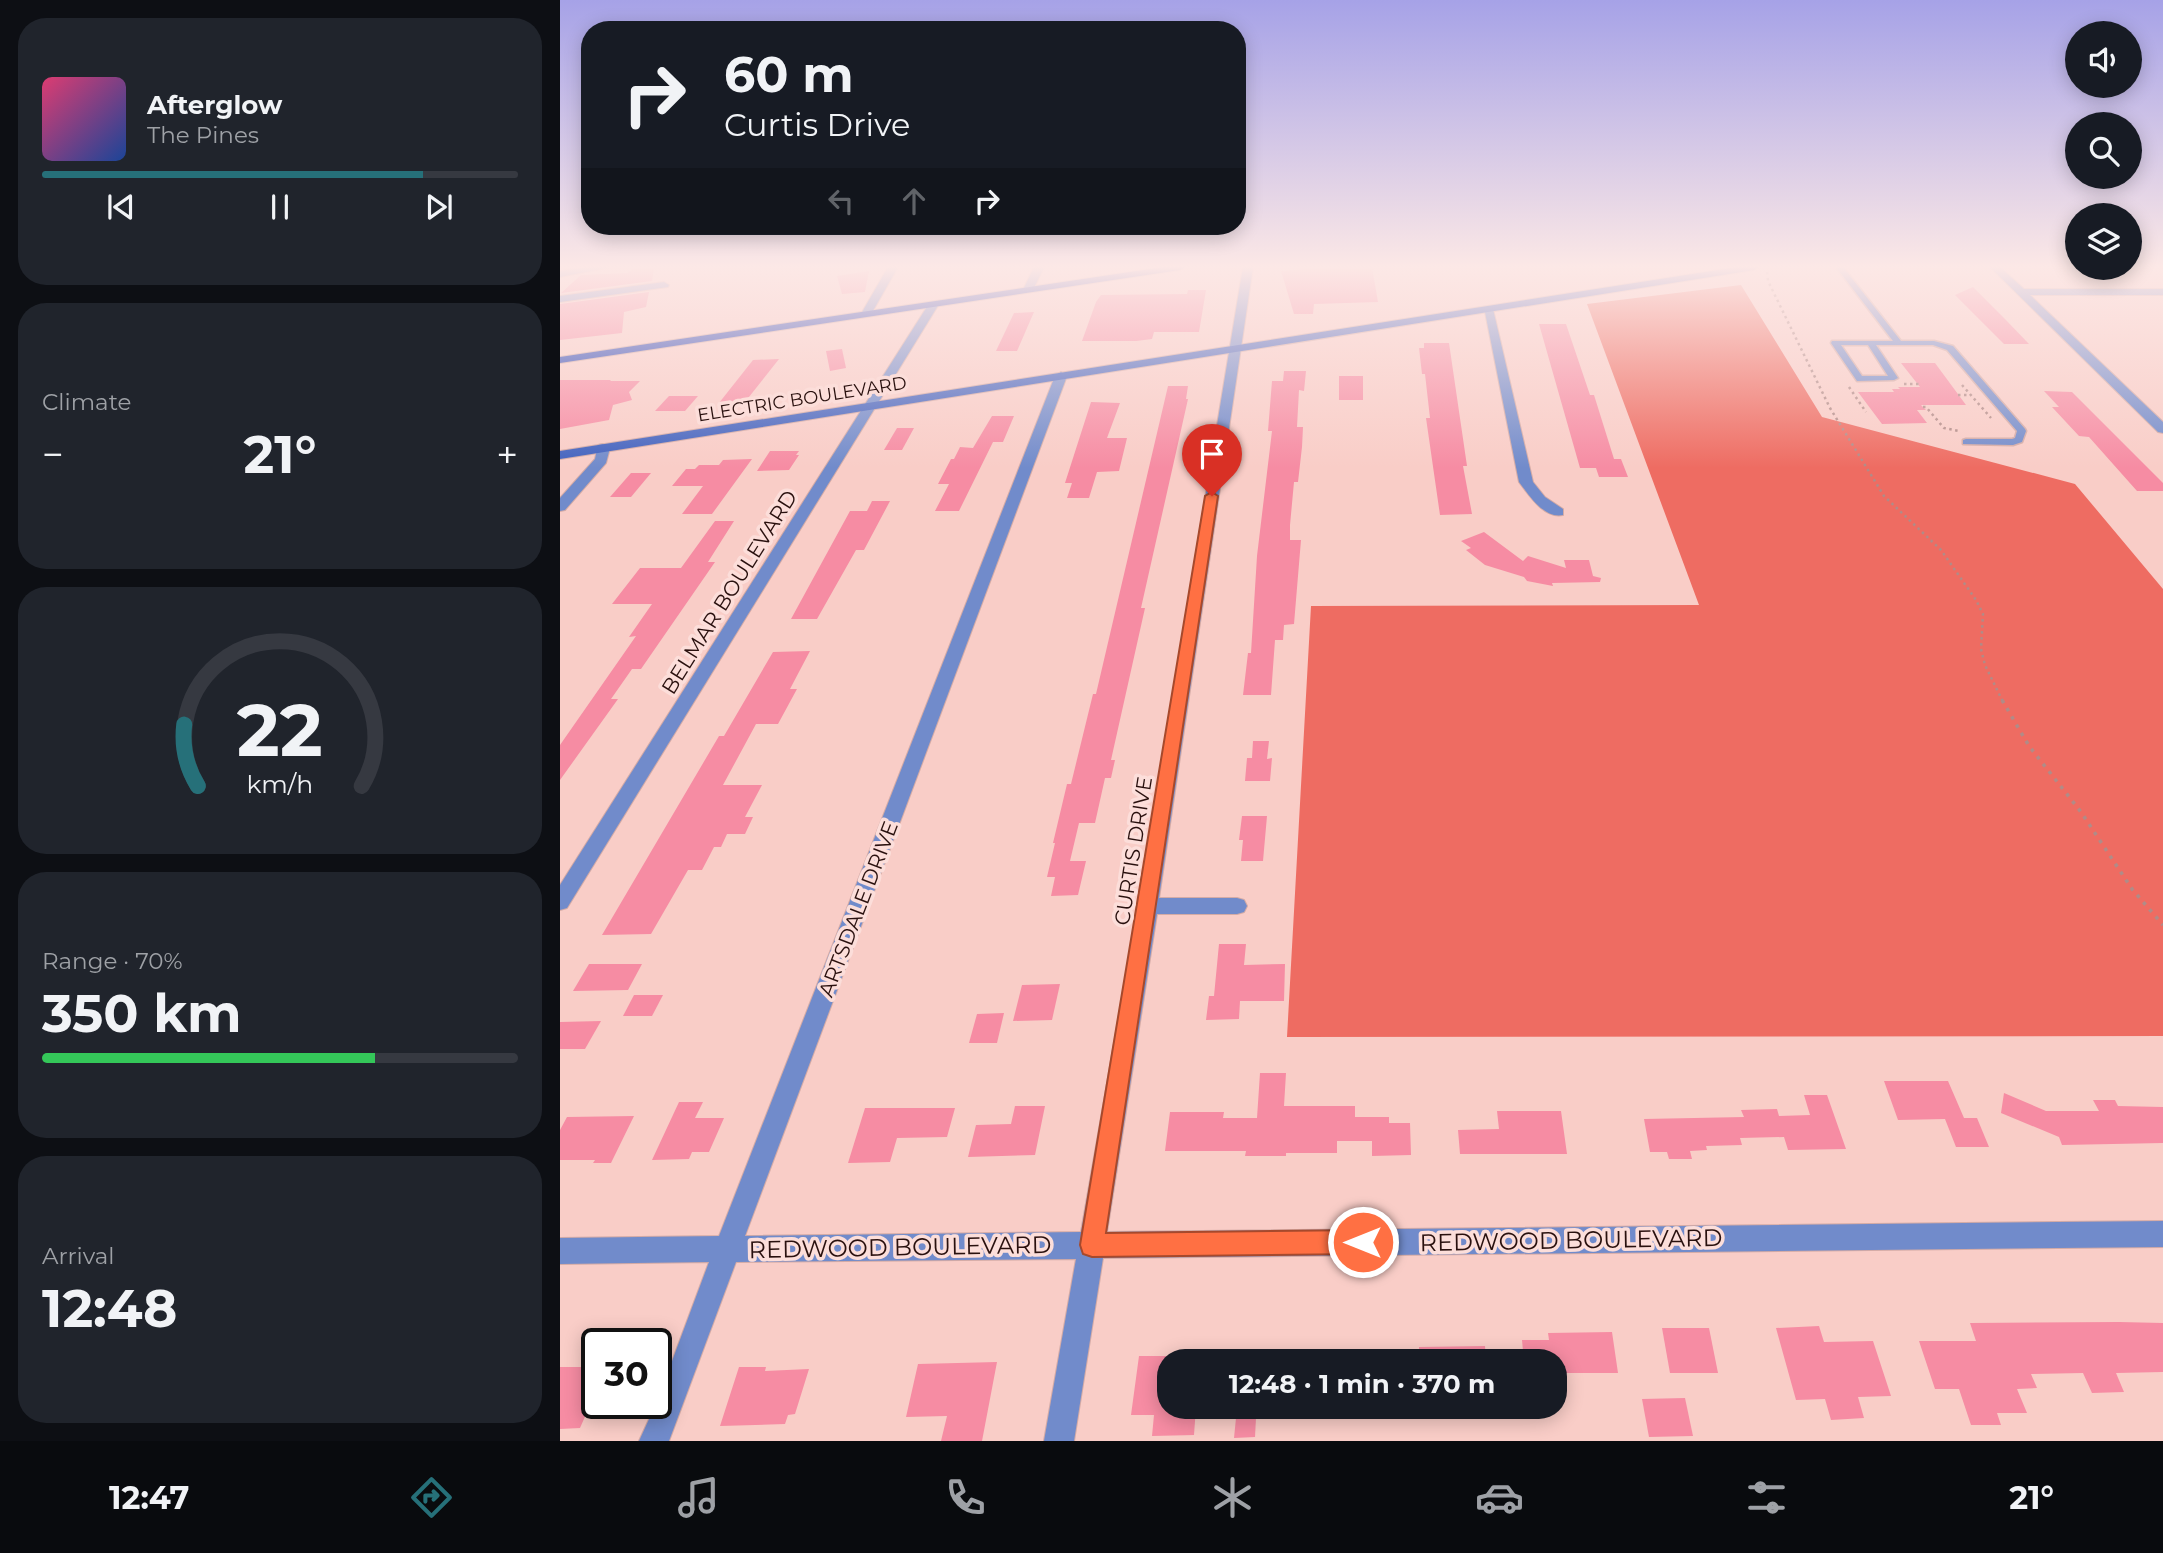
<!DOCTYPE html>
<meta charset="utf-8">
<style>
:root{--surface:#171b24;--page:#20242c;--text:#f1f3f6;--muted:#9ea1a6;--line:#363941;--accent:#267079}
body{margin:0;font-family:Montserrat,sans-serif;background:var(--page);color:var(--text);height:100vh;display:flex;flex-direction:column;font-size:26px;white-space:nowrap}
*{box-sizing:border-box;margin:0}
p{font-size:23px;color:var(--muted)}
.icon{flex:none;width:38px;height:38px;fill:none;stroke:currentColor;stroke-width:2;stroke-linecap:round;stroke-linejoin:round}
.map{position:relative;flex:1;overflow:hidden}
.details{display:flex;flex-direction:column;gap:18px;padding:18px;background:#0d0f14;width:560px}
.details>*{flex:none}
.banner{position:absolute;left:21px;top:21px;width:665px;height:214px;border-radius:28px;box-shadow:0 4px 18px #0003;background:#171b24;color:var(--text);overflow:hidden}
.tools{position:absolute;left:1505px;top:21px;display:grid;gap:14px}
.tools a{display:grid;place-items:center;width:77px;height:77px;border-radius:50%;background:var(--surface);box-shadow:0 4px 18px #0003;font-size:35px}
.speed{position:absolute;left:21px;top:1328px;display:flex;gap:14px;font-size:35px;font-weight:700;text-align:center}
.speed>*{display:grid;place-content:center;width:91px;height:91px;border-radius:50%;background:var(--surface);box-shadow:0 4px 18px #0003;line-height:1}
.speed .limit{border:4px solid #111;border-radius:10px;background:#fff;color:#111}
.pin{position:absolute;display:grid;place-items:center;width:60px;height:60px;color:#fff;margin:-72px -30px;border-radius:50% 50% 50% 0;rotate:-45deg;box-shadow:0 0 7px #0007}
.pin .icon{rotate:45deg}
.me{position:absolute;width:77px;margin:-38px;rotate:270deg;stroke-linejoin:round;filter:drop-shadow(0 0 5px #0008)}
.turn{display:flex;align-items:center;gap:24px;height:147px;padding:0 28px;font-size:32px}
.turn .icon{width:91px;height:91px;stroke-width:2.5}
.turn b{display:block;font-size:49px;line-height:60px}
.lanes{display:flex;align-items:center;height:66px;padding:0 28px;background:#0003;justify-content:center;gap:35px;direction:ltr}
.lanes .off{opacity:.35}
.big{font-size:52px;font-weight:700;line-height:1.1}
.details .tile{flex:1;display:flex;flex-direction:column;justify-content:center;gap:10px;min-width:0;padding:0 24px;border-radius:28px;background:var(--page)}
.details .dial{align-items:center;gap:0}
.dial svg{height:182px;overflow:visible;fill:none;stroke:var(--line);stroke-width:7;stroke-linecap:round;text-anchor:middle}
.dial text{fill:var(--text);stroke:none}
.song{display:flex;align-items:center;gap:21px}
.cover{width:84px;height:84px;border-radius:10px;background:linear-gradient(135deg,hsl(340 70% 55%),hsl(220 70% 35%))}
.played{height:7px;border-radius:4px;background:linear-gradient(90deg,var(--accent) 80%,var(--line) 80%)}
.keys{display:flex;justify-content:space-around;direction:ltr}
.heat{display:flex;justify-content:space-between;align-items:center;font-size:38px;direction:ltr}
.charge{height:10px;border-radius:5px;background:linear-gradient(90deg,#34c759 70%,var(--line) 0)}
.trip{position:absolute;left:597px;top:1349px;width:410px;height:70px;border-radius:28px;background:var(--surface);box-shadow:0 4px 18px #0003;font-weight:700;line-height:70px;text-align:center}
.menu{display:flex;height:112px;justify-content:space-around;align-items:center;background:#090b0e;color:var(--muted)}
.menu .icon{width:49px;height:49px}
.menu .active{color:var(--accent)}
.menu b{font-size:32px;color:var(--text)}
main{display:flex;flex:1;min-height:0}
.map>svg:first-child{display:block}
.forest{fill:#ee6c62}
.building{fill:#f68ca3}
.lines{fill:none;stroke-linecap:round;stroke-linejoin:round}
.lane-casing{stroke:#d4aba6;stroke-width:3}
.street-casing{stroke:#d4aba6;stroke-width:2}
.secondary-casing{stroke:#d4aba6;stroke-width:2}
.primary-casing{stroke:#d4aba6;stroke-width:2}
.path-far1{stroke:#b18b87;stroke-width:2.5;stroke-dasharray:2.5 3.5;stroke-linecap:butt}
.path{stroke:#b18b87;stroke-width:3.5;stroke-dasharray:3.5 6;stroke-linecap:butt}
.lane{fill:#718bcb;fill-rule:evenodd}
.street{fill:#718bcb;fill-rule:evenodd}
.secondary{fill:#4162bf;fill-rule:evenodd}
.primary{fill:#213fb5;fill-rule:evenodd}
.route{fill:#ff7043;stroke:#a6492c;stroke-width:2}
.labels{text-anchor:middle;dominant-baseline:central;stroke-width:7;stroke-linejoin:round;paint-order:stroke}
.far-street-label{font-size:18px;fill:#29100e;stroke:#fcdeda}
.street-label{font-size:21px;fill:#29100e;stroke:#fcdeda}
.near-street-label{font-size:24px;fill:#29100e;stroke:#fcdeda}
</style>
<main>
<section class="details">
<div class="tile">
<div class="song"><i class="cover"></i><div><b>Afterglow</b><p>The Pines</p></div></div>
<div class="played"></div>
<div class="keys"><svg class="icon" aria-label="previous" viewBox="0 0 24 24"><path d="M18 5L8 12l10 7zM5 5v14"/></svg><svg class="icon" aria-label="pause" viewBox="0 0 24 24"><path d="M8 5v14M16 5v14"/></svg><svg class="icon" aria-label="next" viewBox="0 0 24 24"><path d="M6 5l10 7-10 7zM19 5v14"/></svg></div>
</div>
<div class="tile"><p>Climate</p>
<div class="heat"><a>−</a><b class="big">21°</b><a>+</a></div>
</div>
<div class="tile dial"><svg viewBox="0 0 100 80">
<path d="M14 69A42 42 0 1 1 86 69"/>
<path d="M14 69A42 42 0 0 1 8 42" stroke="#267079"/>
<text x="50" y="56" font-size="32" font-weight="700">22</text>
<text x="50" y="72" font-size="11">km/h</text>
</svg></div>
<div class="tile"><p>Range · 70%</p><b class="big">350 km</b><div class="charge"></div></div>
<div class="tile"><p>Arrival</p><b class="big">12:48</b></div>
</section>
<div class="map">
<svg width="1603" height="1441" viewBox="0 0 1603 1441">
<rect width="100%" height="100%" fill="#f9cdc7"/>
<path class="forest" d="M1181,285l81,132 253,67 88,105v447l-876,1 24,-431 388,-1 -112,-301z"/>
<g class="building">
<path d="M781,267h31l6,35 -64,2 -1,10h-19l-13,-43z"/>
<path d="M94,268l-2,13 -91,12 20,-18 47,-2 4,-4z"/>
<path d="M309,271l-4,21 -23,2 -5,-18z"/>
<path d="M1413,287l31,31 25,26h-25l-49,-49z"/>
<path d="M628,290h18l-7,42h-45l-2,7 -16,2h-54l14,-39 5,-7 86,-1z"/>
<path d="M89,292l-3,15 -22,5 -2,21 -62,7v-36z"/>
<path d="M474,312l-17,39h-21l18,-38z"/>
<path d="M979,324h27l24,71h4l20,64h7l7,18h-29l-3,-9h-16z"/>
<path d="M864,343h25l18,123h-4l9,48 -32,1 -14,-97h4l-5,-44h-3l-3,-26h5z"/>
<path d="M282,349l4,19 -16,3 -4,-20z"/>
<path d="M219,359l-34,43 -26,1 34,-43z"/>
<path d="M1341,363h34l31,42h-45l5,5h-9l10,13 -45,1 -24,-32h36l-2,-3h8l-2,-2h22z"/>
<path d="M724,371h22l-2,20 -5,-1 -2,37h6l-1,20 -4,35h-4l-4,43v15h11l-7,84 -10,1 -1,15h-8l-4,55h-28l5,-42h3l6,-97 15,-125h-4l4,-50h11z"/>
<rect x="779" y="376" width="24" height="24"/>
<path d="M0,380h51l-1,1h30l-11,11 3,8 -19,5 -4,15 -49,9z"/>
<path d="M608,386h20l-2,13h2l-47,209h4l-34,152h4l-4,18h-6l-10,45h-16l-9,38h16l-8,34 -27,1 4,-19h-8l8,-34h-2l14,-59h4l22,-90h3z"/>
<path d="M1484,391l28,1 91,91v8h-26l-48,-54 -10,-1 -27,-29h7z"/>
<path d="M109,396h29l-13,15h-30z"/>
<path d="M531,402l29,1 -13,35h20l-8,33 -22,1 -8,26h-22l5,-15h-7z"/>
<path d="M432,416h22l-11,26h-10l-34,69h-24l14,-27h-11l13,-25h3l6,-12 13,1z"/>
<path d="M337,428h17l-12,22h-18z"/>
<path d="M210,451h29l-3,4h3l-10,15 -32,1z"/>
<path d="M192,459l-40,55h-30l21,-28h-31l14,-17h9l4,-4h20l4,-5z"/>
<path d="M71,473h20l-20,24h-21z"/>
<path d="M312,501h18l-26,49h-8l-39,69h-26l59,-108h17z"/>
<path d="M155,521h19l-26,41h7l-74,107h-9l-21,30h7l-58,81v-35l76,-109 -7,1 23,-33h-40l28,-36h41z"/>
<path d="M924,532l39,29 5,-5 38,12 -2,-8h25l4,16 8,2 -1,4 -48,1 1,3 -26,-5 -3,-4 -39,-12 -19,-15 5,-2 -10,-7z"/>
<path d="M250,651l-20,38h7l-19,35h-22l-33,61h39l-17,32h8l-8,17h-18l-6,13h-7l-12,23h-14l-37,64 -49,1 117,-199h5l49,-84z"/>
<path d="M693,741h16l-2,18 5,-1 -2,23h-25l2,-23h5z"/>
<path d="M682,816h25l-4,45h-22l2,-21h-4z"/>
<path d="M659,944h27l-2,21 41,-1 -1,37h-44l-1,18 -33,1 3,-24h5z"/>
<path d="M29,964h53l-14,26 -55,1z"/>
<path d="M500,984l-8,36 -39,1 9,-36z"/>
<path d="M74,995h29l-11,21h-29z"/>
<path d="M444,1013l-7,30h-28l8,-29z"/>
<path d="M41,1021l-16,28h-25v-27z"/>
<path d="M700,1073h26l-2,33h71v11h34v6h21l1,32 -39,1v-15h-35v12h-51v3h-41l1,-5h-81l5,-39h54l-1,6h34z"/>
<path d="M1324,1081h64l16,37h13l12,29h-33l-11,-28 -47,1z"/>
<path d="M1444,1093l42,18h53l-6,-11h22l3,6 45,1v36l-101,2 -3,-8 -58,-24z"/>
<path d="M1244,1095h23l19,54 -58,1 -4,-13 -44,1 2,7 -36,1 1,4 -17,1 2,8h-23l-2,-7h-17l-6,-33 100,-2 -3,-7 36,-1 2,7 31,-1z"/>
<path d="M119,1102h24l-8,16h29l-15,34h-17l-3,7 -37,1z"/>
<path d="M455,1106h30l-10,49 -67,2 8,-32 35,-1z"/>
<path d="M305,1108h90l-8,29 -50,1 -7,24 -42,1z"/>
<path d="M937,1111h64l6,43h-107l-2,-24 41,-1z"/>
<path d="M74,1116l-23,47h-18l2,-3h-35v-30l7,-13z"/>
<path d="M1559,1322l44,1v49l-47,1 8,19 -32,1 -9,-20 -52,1 6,14 -20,1 10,24h-30l4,12h-30l-12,-36h-24l-16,-48h57l-6,-18z"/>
<path d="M1259,1326l5,16 49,-1 18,55 -33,1 6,21 -33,2 -6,-21 -29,1 -20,-72z"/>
<path d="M1102,1328h47l9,45h-48z"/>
<path d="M1052,1332l6,41h-64v-11h-30l-2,-22h27l-1,-7z"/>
<path d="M925,1346l1,16h-67v-15z"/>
<path d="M579,1356h30v51h27l-2,28 -42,1 2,-21h-23z"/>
<path d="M437,1362l-15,79h-41l6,-25 -41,1 12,-53z"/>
<path d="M0,1367h37v22l-17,39 -20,1z"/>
<path d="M179,1367h27l-1,4 44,-2 -14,45 -7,1 -3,9 -65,2z"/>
<path d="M1125,1398l8,38 -44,1 -7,-38z"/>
<path d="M676,1418h20l-1,19 -21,1z"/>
</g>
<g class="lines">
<g class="lane-casing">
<path id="lane" d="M1276,267h7l58,74h33l19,5 72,83 1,2 -4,11 -9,3 -50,-1v-4l3,-1h46l3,-1 2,-7 -70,-81 -14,-5h-57l22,33 -4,2 -37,1 -26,-38 1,-2h61zM1281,345h27l20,31h-26z"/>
</g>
<g class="street-casing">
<g id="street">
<path d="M29,267h22l-51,10v-6z"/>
<path d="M328,267h10l-28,49h-8l-1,-2z"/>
<path d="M474,267h10l-12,25h-8l-1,-2z"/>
<path d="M683,267h10l-94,631h78l7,2 3,6 -3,6 -7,2h-80l-50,318 1056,-11v26l-1060,11 -29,183h-30l32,-182 -340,3 -67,179h-30l17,-37 53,-142 -149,2v-26l159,-2 336,-860 6,-4 6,4 -322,860 336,-4 57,-326z"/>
<path d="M1430,267h10l24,22h139v6h-133l133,127v11l-5,-1z"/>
<path d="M104,282l5,3 -1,2 -108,15v-6z"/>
<path d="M370,302l9,2 -372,604 -7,2v-25z"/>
<path d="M924,307l9,2 40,173 12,15 18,12v6c-19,4 -34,-20 -44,-33z"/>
<path d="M43,444l7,4 -4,15 -41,47 -5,1v-13l35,-39 3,-14z"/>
</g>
</g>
<g class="secondary-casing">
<path id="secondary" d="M1177,267h22l-5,3 -1194,189v-8z"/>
</g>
<g class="primary-casing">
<path id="primary" d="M603,267h22l-5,3 -620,93v-6z"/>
</g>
<g class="path-far1">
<path d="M1207,272l1,9 62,127 54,88 57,54 35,50 7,14 -2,35 4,16 18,37"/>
<path d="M1344,384h18"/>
<path d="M1402,385l29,33"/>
<path d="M1289,387l17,25"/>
<path d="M1398,395h12"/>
<path d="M1363,407h3l18,21 15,3"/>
</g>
<path class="path" d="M1442,700l27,46 52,66 51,77 31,36"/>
<use href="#lane" class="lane"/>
<use href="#street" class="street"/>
<use href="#secondary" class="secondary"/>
<use href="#primary" class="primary"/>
</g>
<linearGradient id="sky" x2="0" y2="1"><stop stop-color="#a6a2e7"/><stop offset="0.57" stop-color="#fce8e6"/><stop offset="1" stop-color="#fce8e6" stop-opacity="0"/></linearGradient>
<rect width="1603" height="468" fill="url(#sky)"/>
<path class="route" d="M652,492l6,4 -112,737 257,-3 8,4 3,8 -3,9 -8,3 -271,3 -9,-3 -3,-9 125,-749z"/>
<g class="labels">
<g class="far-street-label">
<text transform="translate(242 399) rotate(-9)">ELECTRIC BOULEVARD</text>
</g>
<g class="street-label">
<text transform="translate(169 592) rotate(-58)">BELMAR BOULEVARD</text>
<text transform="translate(573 851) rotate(-81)">CURTIS DRIVE</text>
<text transform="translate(298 909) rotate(-69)">ARTSDALE DRIVE</text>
</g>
<g class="near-street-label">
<text transform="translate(1011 1240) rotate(-1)">REDWOOD BOULEVARD</text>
<text transform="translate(340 1247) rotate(-1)">REDWOOD BOULEVARD</text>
</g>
</g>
</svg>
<div class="tools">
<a><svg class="icon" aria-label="sound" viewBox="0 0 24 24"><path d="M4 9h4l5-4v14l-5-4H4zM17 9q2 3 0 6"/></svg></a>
<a><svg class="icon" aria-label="search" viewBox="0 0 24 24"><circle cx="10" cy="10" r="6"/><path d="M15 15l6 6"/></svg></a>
<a><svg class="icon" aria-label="layers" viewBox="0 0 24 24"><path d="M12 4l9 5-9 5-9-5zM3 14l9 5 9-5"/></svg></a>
</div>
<div class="speed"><div class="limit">30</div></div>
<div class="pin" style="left:652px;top:496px;background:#d93025"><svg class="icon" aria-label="arrive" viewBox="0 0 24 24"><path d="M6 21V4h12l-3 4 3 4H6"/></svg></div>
<svg class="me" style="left:803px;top:1242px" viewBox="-20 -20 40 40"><circle r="17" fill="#ff7043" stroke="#fff" stroke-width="3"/><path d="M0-11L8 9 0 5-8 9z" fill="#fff"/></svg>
<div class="trip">12:48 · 1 min · 370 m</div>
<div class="banner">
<div class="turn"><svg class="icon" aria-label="right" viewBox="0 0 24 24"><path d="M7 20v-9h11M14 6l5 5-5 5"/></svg><div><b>60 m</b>Curtis Drive</div></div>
<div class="lanes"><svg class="icon off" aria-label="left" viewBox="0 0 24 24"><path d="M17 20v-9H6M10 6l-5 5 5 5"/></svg><svg class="icon off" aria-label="ahead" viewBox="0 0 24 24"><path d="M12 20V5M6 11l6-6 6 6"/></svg><svg class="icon" aria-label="right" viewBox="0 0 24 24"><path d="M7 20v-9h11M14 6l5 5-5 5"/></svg></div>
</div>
</div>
</main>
<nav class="menu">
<b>12:47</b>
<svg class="icon active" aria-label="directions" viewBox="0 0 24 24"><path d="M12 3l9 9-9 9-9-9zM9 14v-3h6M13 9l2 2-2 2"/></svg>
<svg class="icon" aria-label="music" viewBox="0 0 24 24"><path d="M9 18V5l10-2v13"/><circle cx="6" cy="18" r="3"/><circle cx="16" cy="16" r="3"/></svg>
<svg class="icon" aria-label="phone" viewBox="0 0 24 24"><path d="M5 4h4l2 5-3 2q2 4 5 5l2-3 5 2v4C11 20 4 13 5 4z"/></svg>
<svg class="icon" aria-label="climate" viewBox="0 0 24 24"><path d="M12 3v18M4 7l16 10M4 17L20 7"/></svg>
<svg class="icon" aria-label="car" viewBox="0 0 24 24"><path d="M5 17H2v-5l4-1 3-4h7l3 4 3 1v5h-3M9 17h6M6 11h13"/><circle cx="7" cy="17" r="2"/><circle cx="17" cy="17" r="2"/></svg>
<svg class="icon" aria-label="filters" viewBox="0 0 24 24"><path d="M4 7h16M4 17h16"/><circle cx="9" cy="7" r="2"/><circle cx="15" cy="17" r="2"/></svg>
<b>21°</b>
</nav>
